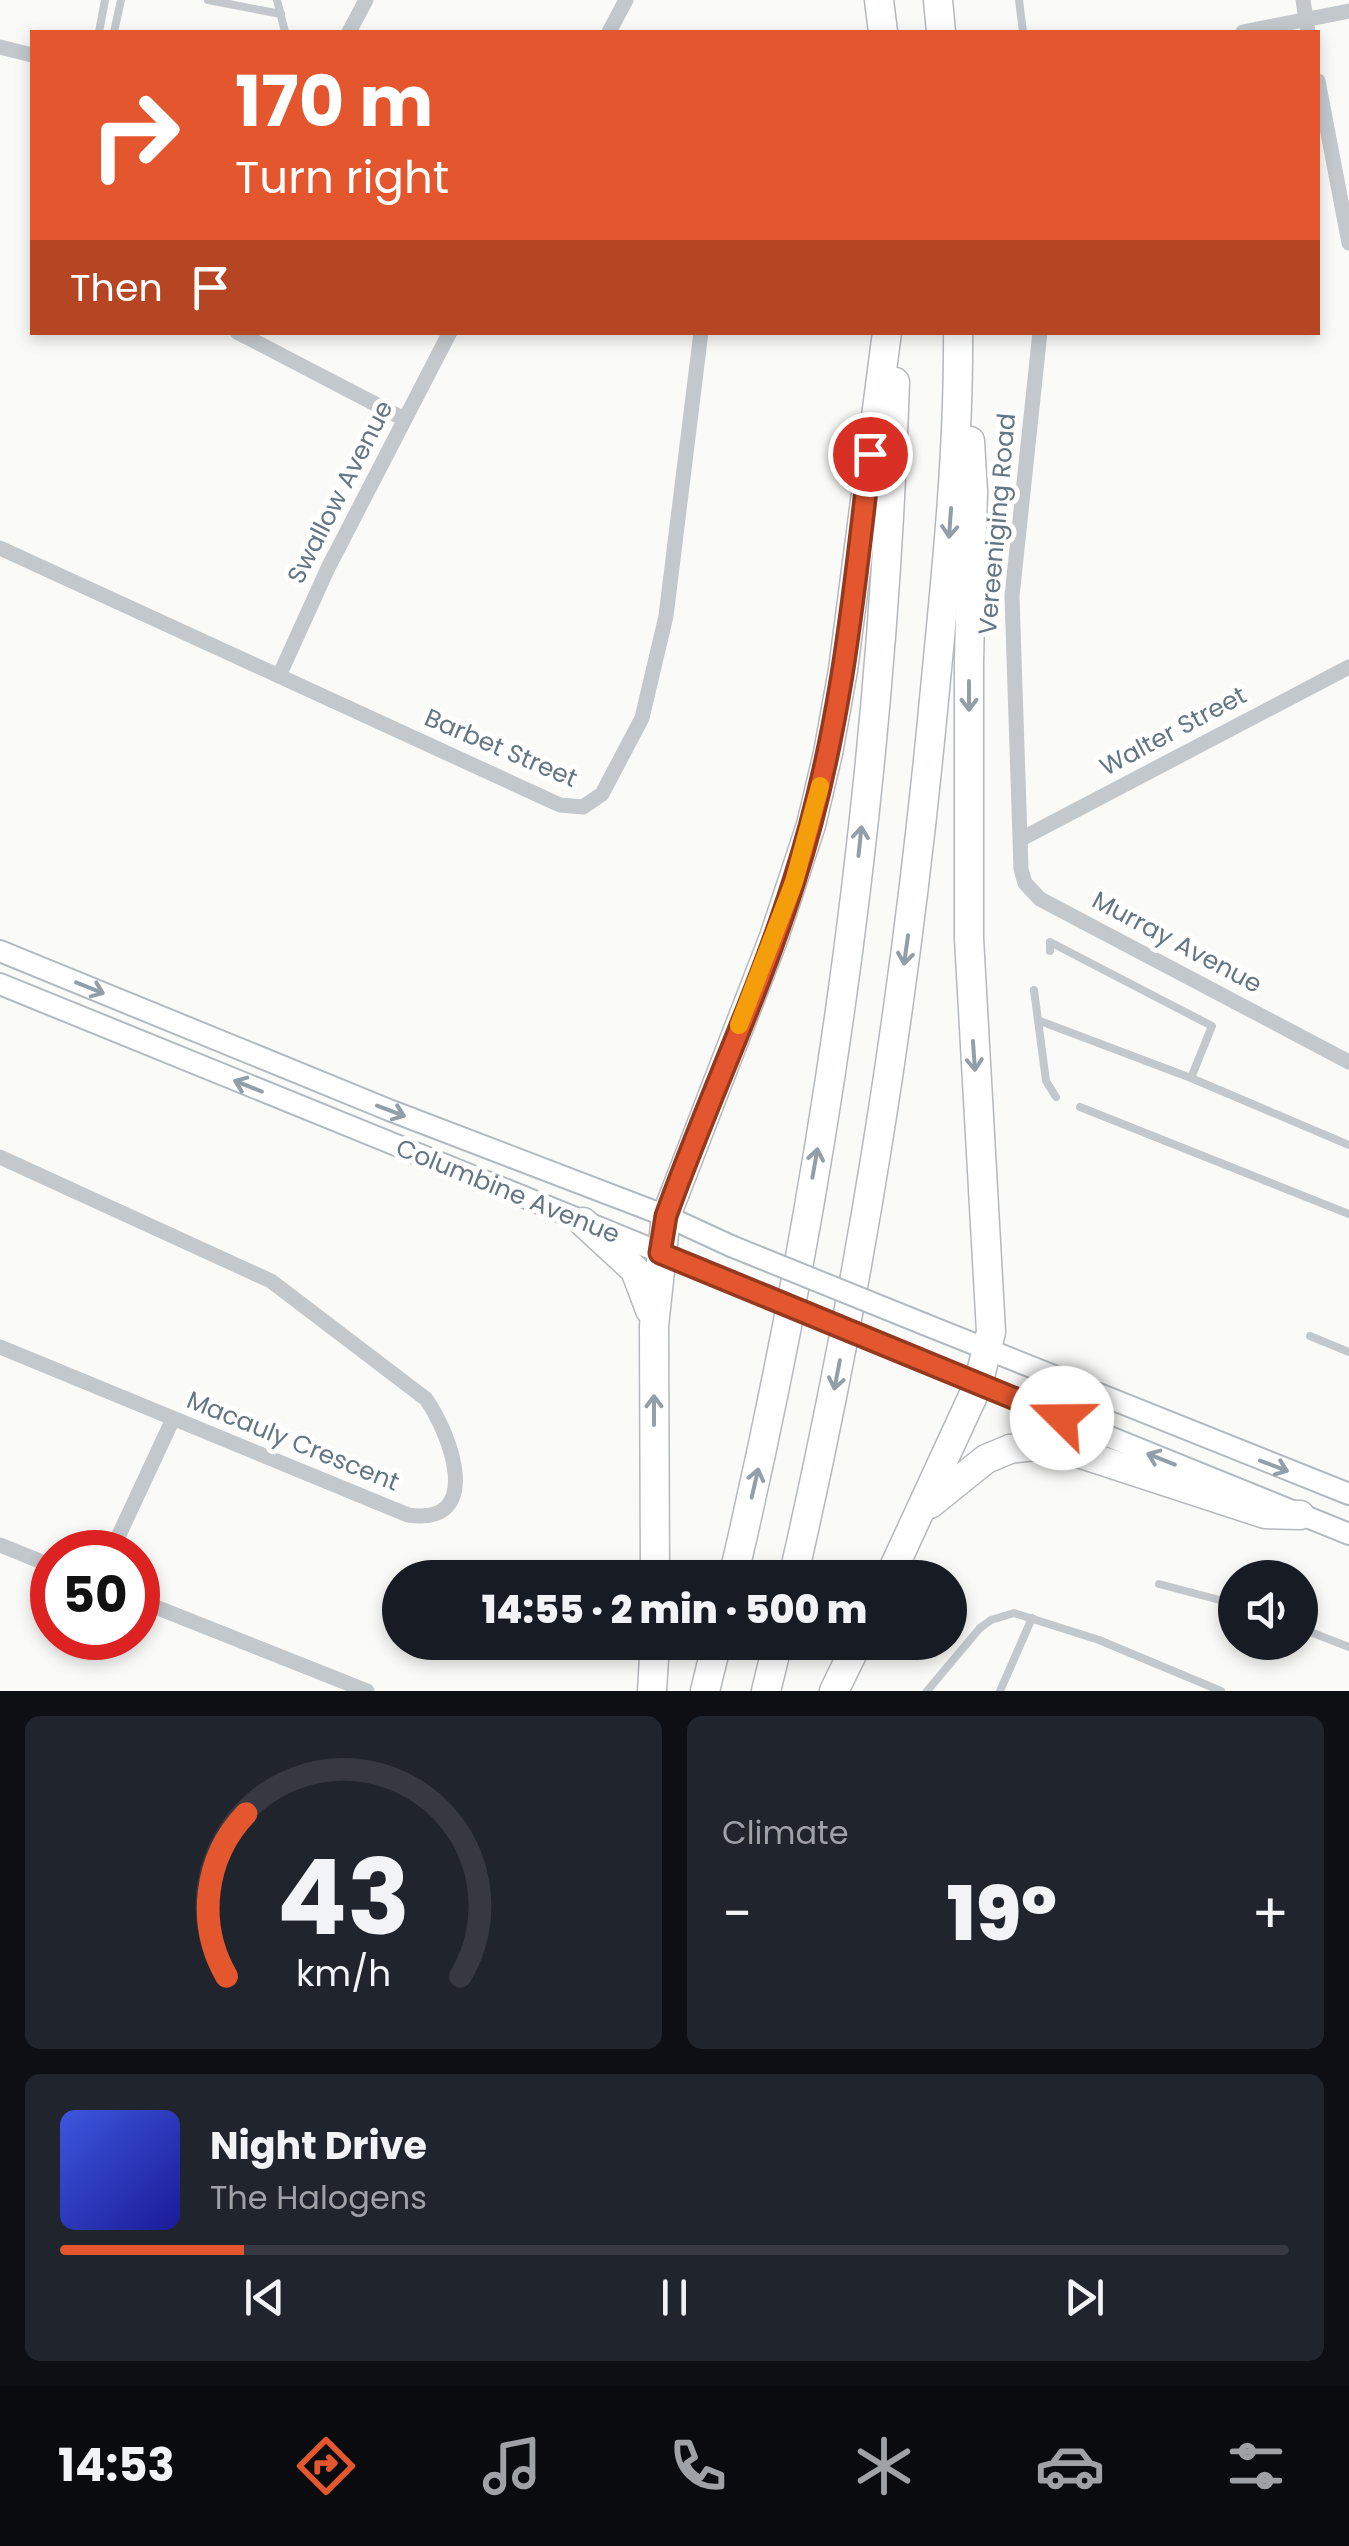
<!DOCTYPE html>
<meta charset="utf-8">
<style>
:root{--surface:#171b24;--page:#20242c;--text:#f1f3f6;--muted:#9ea1a6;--line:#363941;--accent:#e4572e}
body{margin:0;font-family:Poppins,sans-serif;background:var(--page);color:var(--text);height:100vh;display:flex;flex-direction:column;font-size:38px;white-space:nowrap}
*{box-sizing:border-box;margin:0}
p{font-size:32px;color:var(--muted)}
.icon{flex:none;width:55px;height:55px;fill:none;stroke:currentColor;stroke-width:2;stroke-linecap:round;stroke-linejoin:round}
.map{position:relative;height:1691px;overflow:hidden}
.side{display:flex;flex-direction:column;gap:25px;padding:25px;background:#0d0f14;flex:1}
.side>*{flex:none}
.hud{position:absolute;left:30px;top:30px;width:1290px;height:305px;border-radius:0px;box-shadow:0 5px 15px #0003;background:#e4572e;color:#fff;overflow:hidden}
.controls{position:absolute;left:1218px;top:1560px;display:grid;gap:20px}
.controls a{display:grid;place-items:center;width:100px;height:100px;border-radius:50%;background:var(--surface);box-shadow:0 5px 15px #0003;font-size:50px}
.speed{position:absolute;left:30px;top:1530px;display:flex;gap:20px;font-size:50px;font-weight:700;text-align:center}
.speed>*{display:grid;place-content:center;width:130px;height:130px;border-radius:50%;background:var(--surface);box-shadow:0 5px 15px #0003;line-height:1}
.speed .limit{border:15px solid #d22;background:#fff;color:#111}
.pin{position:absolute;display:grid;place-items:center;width:85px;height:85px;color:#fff;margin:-42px;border:5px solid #fff;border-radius:50%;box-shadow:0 2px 10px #0007}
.me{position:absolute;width:110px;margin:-55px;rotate:292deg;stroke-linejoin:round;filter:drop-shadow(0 0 8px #0008)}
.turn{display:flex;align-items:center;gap:35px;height:210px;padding:0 40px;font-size:45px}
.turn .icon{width:130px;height:130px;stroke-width:2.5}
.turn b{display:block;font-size:70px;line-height:85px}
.then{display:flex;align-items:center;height:95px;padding:0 40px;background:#0003;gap:20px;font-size:38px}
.big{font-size:75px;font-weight:800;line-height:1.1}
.side .card{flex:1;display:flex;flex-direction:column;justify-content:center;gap:15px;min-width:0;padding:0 35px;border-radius:15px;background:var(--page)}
.side .dial{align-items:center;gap:0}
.dial svg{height:260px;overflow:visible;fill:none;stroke:var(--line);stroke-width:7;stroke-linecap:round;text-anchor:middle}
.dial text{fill:var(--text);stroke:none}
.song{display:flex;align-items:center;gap:30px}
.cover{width:120px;height:120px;border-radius:15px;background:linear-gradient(135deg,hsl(230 70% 55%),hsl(240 70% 35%))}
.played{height:10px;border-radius:5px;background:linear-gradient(90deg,var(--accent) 15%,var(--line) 15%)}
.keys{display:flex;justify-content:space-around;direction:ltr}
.heat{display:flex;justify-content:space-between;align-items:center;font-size:55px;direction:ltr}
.side .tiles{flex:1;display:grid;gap:25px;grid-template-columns:1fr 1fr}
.card:last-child{grid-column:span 2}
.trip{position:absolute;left:382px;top:1560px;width:585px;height:100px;border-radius:50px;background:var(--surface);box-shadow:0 5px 15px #0003;font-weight:800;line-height:100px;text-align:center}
.tabs{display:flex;height:160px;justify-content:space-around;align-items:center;background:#090b0e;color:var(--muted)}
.tabs .icon{width:70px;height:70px}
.tabs .active{color:var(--accent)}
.tabs b{font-size:45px;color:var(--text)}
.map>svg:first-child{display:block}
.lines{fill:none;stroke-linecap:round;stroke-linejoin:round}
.secondary-casing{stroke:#b3babf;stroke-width:24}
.highway-casing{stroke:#b4b9bd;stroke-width:31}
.lane{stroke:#c3c8cc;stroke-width:8}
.street{stroke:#c3c8cc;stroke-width:15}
.secondary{stroke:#fff;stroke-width:20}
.highway{stroke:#fff;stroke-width:28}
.secondary-bridge-casing{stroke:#b3babf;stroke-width:24;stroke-linecap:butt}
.secondary-bridge{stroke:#fff;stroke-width:20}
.oneway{stroke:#939fa8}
.route-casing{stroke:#94391e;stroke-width:25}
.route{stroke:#e4572e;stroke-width:18}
.slow{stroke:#f59e0b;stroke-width:18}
.labels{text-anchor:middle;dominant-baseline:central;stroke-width:10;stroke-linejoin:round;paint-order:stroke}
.street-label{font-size:25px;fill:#657683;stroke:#fff}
</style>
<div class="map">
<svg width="1349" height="1691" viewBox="0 0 1349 1691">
<rect width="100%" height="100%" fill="#fafaf8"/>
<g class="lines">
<g class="secondary-casing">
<g id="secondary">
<path d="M0,951l389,159 277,106 65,30"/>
<path d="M0,984l728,296"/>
<path d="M924,1324l425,170"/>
<path d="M922,1361l427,173"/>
</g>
</g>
<g class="highway-casing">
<g id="highway">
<path d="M879,0l4,32"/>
<path d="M938,0l3,32"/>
<path d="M583,1222l52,48 15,40"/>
<path d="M930,1504l56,-45 24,-10 24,-3 38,5 193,63 35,1"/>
<path d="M655,1578l-1,-252 12,-110 108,-279 37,-112 17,-72 15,-83 44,-338"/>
<path d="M733,1578c92,-392 149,-794 162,-1196"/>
<path d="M793,1578c66,-287 112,-575 140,-868 12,-125 26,-252 25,-378"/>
<path d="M889,1578l89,-193 13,-53 -22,-394v-276l4,-170 -3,-51"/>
<path d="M652,1691l3,-49"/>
<path d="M705,1691l12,-49"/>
<path d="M766,1691l12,-49"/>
<path d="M834,1691l24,-49"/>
</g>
</g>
<g class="lane">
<path d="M208,0l73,14"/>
<path d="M277,0l8,32"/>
<path d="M1019,0l4,32"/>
<path d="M99,32l6,-32"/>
<path d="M114,32l7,-32"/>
<path d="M1050,951v-9l162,84 -21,52"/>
<path d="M1034,990l12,91 10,16"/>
<path d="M1040,1021l151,57 158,67"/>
<path d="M1080,1107l269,107"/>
<path d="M1310,1336l39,16"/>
<path d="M1159,1584l76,20"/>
<path d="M1300,1628l49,19"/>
<path d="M927,1691l53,-63 11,-8 23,-7 85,27 122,51"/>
<path d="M1000,1691l32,-73"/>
</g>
<g class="street">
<path d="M1303,0l5,32"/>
<path d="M349,32l17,-32"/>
<path d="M609,32l17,-32"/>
<path d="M1243,32l106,-21"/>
<path d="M0,47l32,8"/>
<path d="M1318,81l31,162"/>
<path d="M237,332l167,87"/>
<path d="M1040,332l-28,264 9,273 4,14 15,16 309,163"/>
<path d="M0,548l560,257 23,2 19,-13 40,-76 24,-102 35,-284"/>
<path d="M279,676l49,-108 122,-236"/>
<path d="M1021,839l328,-172"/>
<path d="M0,1157l271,124 155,118c25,36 59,127 -18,116l-408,-168"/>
<path d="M0,1545l52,21"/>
<path d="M111,1552l62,-133"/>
<path d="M138,1600l229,91"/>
</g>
<use href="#secondary" class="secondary"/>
<use href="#highway" class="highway"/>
<g class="secondary-bridge-casing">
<g id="secondary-bridge">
<path d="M731,1246l193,78"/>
<path d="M728,1280l194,81"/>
</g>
</g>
<use href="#secondary-bridge" class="secondary-bridge"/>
</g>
<defs><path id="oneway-shaft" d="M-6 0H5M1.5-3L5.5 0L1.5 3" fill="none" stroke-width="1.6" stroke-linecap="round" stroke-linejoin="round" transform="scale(2.5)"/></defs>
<g class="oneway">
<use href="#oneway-shaft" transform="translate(950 523) rotate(94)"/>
<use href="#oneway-shaft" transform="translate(969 696) rotate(90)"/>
<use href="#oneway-shaft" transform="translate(860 841) rotate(-84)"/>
<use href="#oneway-shaft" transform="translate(906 950) rotate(98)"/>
<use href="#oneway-shaft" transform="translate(90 988) rotate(22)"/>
<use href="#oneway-shaft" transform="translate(974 1056) rotate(86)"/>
<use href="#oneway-shaft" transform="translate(248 1086) rotate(-158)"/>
<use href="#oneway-shaft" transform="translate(391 1111) rotate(21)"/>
<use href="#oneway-shaft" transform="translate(815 1163) rotate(-80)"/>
<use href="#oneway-shaft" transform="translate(837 1375) rotate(101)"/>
<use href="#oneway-shaft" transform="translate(654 1410) rotate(-90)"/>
<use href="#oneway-shaft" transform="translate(1161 1459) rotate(-158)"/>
<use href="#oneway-shaft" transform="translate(1274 1466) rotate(21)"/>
<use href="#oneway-shaft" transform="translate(755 1483) rotate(-77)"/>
</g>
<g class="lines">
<g class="route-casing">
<path id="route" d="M870,454c-16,144 -31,288 -76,427 -36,114 -88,223 -128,335l-6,37 402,165"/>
</g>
<use href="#route" class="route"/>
<path class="slow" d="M739,1025l55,-143 26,-96"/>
</g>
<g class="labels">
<g class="street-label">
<text transform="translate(340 492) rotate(-63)">Swallow Avenue</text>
<text transform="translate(997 524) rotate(-85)">Vereeniging Road</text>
<text transform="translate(1173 731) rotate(-28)">Walter Street</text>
<text transform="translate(501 748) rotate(23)">Barbet Street</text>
<text transform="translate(1177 942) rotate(28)">Murray Avenue</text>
<text transform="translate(508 1191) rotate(22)">Columbine Avenue</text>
<text transform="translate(293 1441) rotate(22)">Macauly Crescent</text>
</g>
</g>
</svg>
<div class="controls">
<a><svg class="icon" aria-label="sound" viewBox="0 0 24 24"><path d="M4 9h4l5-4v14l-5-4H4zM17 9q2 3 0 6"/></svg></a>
</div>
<div class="speed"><div class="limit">50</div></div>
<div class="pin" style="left:870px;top:454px;background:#d93025"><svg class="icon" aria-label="arrive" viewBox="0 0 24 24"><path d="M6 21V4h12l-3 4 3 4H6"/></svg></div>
<svg class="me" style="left:1062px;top:1418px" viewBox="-20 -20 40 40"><circle r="19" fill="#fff"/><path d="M0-13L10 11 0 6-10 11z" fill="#e4572e"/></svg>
<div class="trip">14:55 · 2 min · 500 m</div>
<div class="hud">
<div class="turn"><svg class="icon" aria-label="right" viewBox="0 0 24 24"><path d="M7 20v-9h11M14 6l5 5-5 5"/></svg><div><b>170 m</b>Turn right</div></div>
<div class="then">Then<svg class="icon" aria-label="arrive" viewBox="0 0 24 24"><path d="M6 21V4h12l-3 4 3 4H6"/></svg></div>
</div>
</div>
<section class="side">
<div class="tiles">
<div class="card dial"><svg viewBox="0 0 100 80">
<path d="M14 69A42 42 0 1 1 86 69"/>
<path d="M14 69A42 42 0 0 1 20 19" stroke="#e4572e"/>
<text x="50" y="56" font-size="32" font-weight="700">43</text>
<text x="50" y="72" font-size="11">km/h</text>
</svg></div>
<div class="card"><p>Climate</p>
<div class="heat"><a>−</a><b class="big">19°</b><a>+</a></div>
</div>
<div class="card">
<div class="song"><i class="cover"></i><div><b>Night Drive</b><p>The Halogens</p></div></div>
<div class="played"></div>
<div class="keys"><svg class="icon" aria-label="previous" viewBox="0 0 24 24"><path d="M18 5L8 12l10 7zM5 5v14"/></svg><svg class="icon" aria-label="pause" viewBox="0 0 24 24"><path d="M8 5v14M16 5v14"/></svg><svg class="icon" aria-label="next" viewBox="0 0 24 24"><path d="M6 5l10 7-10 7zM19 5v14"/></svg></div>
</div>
</div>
</section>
<nav class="tabs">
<b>14:53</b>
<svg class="icon active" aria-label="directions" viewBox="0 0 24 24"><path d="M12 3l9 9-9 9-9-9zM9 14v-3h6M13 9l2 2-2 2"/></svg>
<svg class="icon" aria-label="music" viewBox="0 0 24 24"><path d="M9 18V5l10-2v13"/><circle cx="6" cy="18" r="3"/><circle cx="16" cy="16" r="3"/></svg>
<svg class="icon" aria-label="phone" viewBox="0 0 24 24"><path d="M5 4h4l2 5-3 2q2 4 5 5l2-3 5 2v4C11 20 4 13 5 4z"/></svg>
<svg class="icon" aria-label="climate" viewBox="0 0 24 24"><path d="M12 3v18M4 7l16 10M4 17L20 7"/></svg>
<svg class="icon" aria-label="car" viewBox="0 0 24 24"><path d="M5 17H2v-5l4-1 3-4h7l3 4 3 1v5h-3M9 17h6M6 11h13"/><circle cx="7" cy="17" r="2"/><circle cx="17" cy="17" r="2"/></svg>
<svg class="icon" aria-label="filters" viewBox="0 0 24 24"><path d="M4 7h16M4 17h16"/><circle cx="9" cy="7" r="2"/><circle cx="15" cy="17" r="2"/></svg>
</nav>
